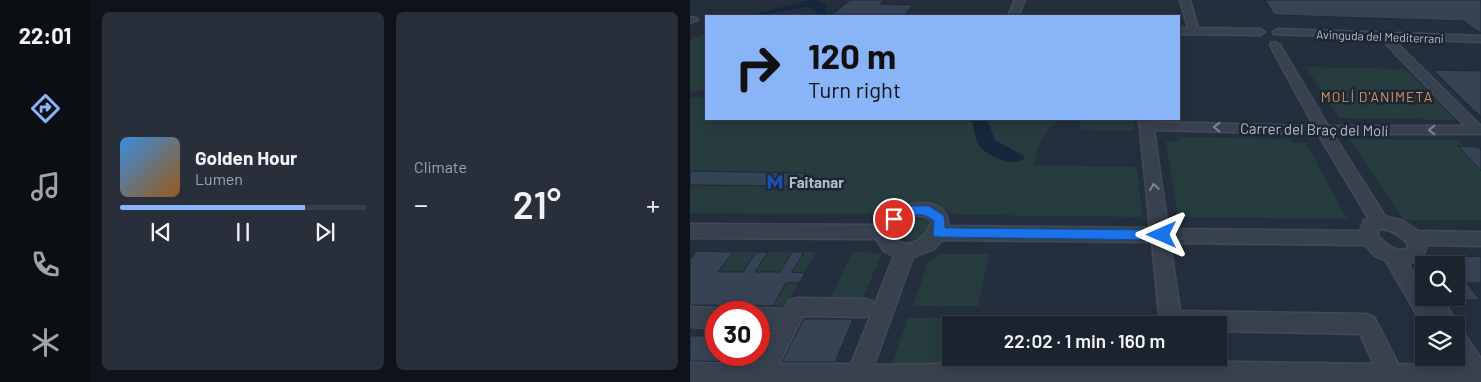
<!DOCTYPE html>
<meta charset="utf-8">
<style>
:root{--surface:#1b232e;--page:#282f3a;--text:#f1f3f6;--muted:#a0a4aa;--line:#39404a;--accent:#8ab4f8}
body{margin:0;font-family:Barlow,sans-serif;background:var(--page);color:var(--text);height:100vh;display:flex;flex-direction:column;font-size:19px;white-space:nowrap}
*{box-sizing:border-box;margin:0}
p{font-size:16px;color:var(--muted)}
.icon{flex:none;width:28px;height:28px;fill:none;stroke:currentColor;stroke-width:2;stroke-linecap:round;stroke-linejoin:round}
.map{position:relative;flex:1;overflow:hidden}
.sheet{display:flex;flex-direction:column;gap:12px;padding:12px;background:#0f1319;width:600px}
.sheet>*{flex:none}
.banner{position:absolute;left:15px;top:15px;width:475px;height:105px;border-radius:0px;box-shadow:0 2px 12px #0003,0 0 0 1px var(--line);background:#8ab4f8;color:#111;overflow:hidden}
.tools{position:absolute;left:725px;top:256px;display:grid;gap:10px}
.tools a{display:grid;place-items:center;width:50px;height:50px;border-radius:0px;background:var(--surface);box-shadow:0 2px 12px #0003,0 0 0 1px var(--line);font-size:25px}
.speed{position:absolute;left:15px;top:301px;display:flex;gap:10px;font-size:25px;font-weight:700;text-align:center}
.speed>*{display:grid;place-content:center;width:65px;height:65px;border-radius:50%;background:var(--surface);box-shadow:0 2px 12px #0003,0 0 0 1px var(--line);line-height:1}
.speed .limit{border:8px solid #d22;background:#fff;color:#111}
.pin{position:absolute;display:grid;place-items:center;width:42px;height:42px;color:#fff;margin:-21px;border:2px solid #fff;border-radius:50%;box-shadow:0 1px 5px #0007}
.me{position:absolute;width:55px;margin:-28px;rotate:270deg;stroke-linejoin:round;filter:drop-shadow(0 0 4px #0008)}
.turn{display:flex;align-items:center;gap:18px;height:105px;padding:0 20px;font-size:22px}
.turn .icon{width:65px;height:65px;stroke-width:2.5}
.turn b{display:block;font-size:35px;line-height:42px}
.big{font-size:38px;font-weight:600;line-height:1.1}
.sheet .widget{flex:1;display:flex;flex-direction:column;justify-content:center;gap:8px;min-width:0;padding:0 18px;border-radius:8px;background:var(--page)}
.song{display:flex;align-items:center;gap:15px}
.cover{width:60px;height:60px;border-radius:8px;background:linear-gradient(135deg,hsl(210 70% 55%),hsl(30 70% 35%))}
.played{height:5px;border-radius:2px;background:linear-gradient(90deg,var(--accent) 75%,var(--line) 75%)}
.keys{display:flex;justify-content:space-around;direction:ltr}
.heat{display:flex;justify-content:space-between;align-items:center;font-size:28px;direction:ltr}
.sheet .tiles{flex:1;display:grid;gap:12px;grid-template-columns:repeat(2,1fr)}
.trip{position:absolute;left:252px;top:316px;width:285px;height:50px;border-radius:0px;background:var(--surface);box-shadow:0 2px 12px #0003,0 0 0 1px var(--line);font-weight:600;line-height:50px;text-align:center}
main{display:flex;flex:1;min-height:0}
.tabs{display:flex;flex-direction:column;width:90px;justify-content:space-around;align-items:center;background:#0b0e12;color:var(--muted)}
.tabs .icon{width:35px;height:35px}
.tabs .selected{color:var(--accent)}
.tabs b{font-size:22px;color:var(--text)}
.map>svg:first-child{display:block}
.green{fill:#263c3f}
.water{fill:#17263c}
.building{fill:#364354;stroke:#1f2835}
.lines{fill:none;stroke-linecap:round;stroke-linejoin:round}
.minor-casing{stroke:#414a57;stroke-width:3}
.minor{fill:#38414e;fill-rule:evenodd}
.oneway{stroke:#7c8592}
.route{fill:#1a73e8;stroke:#114b97}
.labels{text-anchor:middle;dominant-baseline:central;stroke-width:5;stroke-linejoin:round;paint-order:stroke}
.far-street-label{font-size:12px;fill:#b4bcc9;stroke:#1d2633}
.far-neighbourhood-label{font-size:14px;letter-spacing:1px;fill:#d59563;stroke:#1d2633}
.street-label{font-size:15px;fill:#b4bcc9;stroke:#1d2633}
.poi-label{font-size:15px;font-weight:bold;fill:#b4bcc9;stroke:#1d2633;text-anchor:start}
</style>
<main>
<nav class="tabs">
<b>22:01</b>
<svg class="icon selected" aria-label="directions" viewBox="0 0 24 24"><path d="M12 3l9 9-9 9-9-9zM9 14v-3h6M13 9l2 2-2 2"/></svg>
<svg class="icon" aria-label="music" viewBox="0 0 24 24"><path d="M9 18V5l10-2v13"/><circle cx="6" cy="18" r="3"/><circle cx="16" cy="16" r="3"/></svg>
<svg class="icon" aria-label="phone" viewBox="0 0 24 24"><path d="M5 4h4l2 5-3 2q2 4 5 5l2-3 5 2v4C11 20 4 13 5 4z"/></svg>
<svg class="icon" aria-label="climate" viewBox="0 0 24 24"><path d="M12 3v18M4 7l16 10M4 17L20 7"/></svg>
</nav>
<section class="sheet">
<div class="tiles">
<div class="widget">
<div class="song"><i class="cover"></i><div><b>Golden Hour</b><p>Lumen</p></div></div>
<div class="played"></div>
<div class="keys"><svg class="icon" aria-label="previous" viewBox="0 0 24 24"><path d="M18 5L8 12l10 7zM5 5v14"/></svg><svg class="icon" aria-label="pause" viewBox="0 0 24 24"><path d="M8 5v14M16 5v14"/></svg><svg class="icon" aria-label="next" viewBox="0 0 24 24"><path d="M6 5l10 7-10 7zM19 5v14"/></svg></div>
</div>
<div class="widget"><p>Climate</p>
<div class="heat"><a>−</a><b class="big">21°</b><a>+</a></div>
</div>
</div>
</section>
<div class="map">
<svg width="791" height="382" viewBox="0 0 791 382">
<rect width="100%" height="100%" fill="#242f3e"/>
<g class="green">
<path d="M16,34v56l-16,2v-52z"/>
<path d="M616,67l100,2 49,51 -116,-2z"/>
<path d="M16,96v23h354c-17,14 -22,24 -26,46l103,2 5,50 -175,-2 -13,-1 -16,-9 -8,-2 -14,1 -36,10 -190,-1v-115z"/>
<path d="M390,120l54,1v10l-54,-1z"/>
<path d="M489,137l111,2 2,4h14l41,76 -169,-2 -12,-76h13z"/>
<path d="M659,139l109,1 5,5 14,1 1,1h-20l17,18h6v55h-77z"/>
<path d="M223,219l13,1 3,6 -3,8 -9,5 -10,1 -6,-4 -1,-7 5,-6z"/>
<path d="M43,252h23l-13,20h-25z"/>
<path d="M78,252h24l-12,20h-25z"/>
<path d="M114,252h12l-11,21 -13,-1z"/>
<path d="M162,252l30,1 -20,47h-32z"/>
<path d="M250,254h49l-11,52h-65l15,-44z"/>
<path d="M96,283h13l-13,23h-13z"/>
<path d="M218,318h55l-1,7h-11v33h3l-2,7h-60z"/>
</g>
<g class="water">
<path d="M119,0h9l9,5 -2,7 10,4h-19v-5l-5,-4h-7l-44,9h-11z"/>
<path d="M281,119h16l8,21 29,16v3c-11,8 -38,-3 -45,-14 -5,-7 -4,-18 -8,-26z"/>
</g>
<g class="building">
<path d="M160,0h34l-4,4 33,1 -9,11 -72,-1z"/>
<path d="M575,0h216v33l-18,-12 -189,-6z"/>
<path d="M743,70l48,1v46z"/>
<path d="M768,146l20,1 3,3v21z"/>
<path d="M0,171l116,2 -10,13 -106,-1z"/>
<path d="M7,251l36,1 -15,20h25l13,-20h12l-13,20h25l12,-20h12l-12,20 13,1 -6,10h-13l-13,23 -83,-1v-45z"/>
<path d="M791,256v27h-14l13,17h-24v-43z"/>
<path d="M114,319h49l-18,43h-53z"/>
<path d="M0,336h26v19h42l-4,7 -64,-1z"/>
</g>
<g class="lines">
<g class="minor-casing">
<g id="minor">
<path d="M325,0h10l-7,16h-10z"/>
<path d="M490,0h10l8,28 62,1 5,3 -5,3 -81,-1v-6h9z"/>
<path d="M0,17l6,1 2,2 -8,3z"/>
<path d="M588,29l203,7v6l-207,-8 -1,-2z"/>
<path d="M701,40l4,1 86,85v8h-148l52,82 18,5 15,10 63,1v14l-54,-1 -4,13 -15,6 16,25v9h18l16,27 -2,3v-3h-32v2l-38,-66 -11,-5 -10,-11 -195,-2 10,68 186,3 8,3 24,47 47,1 -3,-7h14v-28l8,3 17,26v23h-791v-19l65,1 20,-36h-16v-16l-7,-1 7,-3 26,1 5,-9 7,-2 68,1 7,2 2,5 20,-50 -10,-5 -8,-12 -186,-1v-14l190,1c13,-24 70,-34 68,1l202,2 -11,-109h14v3l161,4 -44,-81 1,-2 4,-1 5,3 48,81h137l-78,-81 -1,-2zM464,130l164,4 51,85 -5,1 -4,11 -192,-2zM225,216h9l7,5c-1,16 -25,32 -37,16 2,-12 10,-17 21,-21zM688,229c13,-1 22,6 30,15v5c-13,3 -22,-4 -30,-13zM252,240l210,2 8,83h59v6l141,3 14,30 -198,-3 -302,4 39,-108 21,-8zM181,315l-20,49h-72l24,-48 62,1z"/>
<path d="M0,307l26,1 8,4h-8v16l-26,-1z"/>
</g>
</g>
<use href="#minor" class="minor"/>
</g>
<defs><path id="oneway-chevron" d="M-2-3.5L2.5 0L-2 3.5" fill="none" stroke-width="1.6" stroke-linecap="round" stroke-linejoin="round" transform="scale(1.25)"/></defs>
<g class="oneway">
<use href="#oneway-chevron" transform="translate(527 127) rotate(-179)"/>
<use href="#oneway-chevron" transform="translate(742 130) rotate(-180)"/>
<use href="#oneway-chevron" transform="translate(464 187) rotate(-99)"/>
</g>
<path class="route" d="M222,206h17l15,10 1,12 217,2 4,2 2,3 -2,4 -4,1 -223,-3 -5,-1 -1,-3 1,-12c-16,-13 -24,-3 -40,2l-4,-1 -2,-3 2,-4z"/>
<defs>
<g id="metro-bare" transform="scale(1.35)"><path d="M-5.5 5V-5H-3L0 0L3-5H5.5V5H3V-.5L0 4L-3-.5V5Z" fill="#1a4fb4" stroke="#1d2633" stroke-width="2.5" paint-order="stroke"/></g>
</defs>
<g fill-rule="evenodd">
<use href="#metro-bare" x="85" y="182"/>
</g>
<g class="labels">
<g class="far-street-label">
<text transform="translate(690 36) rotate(2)">Avinguda del Mediterrani</text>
</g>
<g class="far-neighbourhood-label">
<text x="687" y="96">MOLÍ D'ANIMETA</text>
</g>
<g class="street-label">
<text transform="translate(624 129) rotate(1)">Carrer del Braç del Molí</text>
</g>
<g class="poi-label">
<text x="99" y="182">Faitanar</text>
</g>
</g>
</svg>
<div class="tools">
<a><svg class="icon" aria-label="search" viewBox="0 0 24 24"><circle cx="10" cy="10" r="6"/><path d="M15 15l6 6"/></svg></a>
<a><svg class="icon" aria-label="layers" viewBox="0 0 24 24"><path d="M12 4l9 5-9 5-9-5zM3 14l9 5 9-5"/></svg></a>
</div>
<div class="speed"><div class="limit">30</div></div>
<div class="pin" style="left:204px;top:219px;background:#d93025"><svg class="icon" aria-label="arrive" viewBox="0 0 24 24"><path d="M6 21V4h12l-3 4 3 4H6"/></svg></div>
<svg class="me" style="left:472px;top:235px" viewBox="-20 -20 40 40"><path d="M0-17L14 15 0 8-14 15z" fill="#1a73e8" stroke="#fff" stroke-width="4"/></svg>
<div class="trip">22:02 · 1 min · 160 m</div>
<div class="banner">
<div class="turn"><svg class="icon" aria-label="right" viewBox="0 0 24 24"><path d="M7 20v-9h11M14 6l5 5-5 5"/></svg><div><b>120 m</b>Turn right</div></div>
</div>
</div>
</main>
